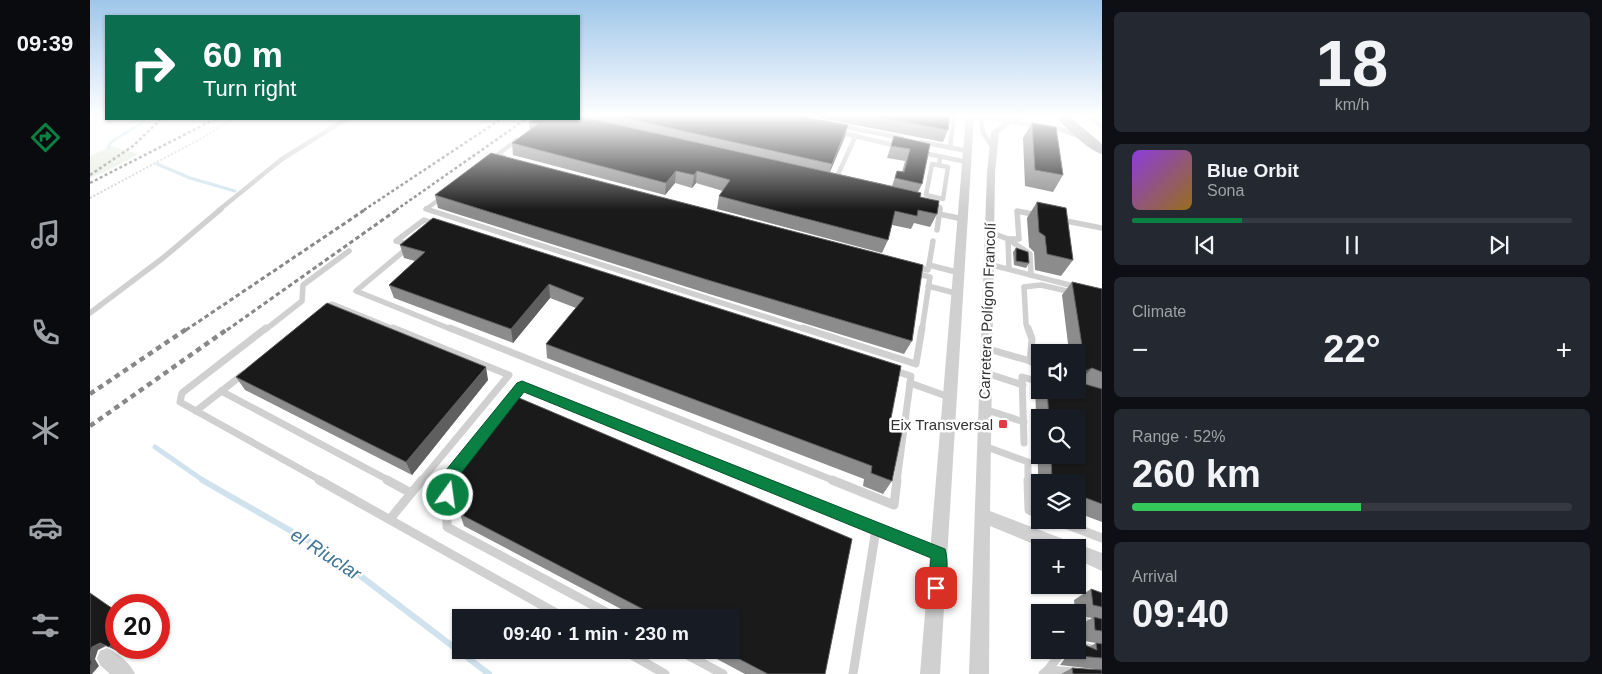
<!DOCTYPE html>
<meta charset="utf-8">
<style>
:root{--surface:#171b24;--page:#242831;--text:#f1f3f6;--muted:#9ea1a6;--line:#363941;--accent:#0b8043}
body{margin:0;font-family:Arial,sans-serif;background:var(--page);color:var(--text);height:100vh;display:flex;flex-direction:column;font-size:19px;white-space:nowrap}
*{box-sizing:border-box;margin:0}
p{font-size:16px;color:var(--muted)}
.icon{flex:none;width:28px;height:28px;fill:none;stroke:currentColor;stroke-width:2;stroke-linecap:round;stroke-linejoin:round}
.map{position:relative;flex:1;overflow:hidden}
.panel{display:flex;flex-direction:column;gap:12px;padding:12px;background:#0d0f14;width:500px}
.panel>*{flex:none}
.top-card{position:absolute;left:15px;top:15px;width:475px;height:105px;border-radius:0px;box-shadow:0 1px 4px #0004;background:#0b6e4f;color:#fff;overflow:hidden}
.controls{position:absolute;left:941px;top:344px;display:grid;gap:10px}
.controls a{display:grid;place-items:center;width:55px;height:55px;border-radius:0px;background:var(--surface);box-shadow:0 1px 4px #0004;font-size:25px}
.speed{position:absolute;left:15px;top:594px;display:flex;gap:10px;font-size:25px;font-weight:700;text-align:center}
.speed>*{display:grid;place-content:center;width:65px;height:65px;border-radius:50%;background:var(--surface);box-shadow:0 1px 4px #0004;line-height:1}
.speed .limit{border:8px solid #d22;background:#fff;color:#111}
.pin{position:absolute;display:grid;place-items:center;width:42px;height:42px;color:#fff;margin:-21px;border-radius:10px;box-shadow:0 2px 8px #0006}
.me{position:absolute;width:55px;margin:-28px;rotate:14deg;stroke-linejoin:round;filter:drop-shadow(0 0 4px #0008)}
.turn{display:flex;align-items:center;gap:18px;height:105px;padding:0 15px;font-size:22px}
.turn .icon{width:65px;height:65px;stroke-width:2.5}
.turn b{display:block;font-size:35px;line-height:42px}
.big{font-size:38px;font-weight:700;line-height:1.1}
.panel .tile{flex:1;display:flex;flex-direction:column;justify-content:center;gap:8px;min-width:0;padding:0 18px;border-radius:8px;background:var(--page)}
.panel .dial{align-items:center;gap:0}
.dial b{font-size:65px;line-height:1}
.song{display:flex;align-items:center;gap:15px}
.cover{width:60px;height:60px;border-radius:8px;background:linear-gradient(135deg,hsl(270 70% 55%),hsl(40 70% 35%))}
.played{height:5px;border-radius:2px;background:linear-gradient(90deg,var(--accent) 25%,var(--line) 25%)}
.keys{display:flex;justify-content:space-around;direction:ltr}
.heat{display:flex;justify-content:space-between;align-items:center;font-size:28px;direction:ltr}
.charge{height:8px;border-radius:4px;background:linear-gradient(90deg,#34c759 52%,var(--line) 0)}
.trip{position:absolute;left:362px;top:609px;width:288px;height:50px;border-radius:0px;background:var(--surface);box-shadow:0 1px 4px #0004;font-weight:700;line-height:50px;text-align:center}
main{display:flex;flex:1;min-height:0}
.menu{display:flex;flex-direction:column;width:90px;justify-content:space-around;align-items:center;background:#090b0e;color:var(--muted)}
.menu .icon{width:35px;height:35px}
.menu .active{color:var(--accent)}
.menu b{font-size:22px;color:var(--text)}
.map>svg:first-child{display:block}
.green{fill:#e6ecdf}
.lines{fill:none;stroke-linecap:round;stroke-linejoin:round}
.stream-far2{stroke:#cfe2ee;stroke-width:3}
.stream-far1{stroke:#cfe2ee;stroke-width:5}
.stream{stroke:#cfe2ee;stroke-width:6}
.path{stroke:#cdcdcd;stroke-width:2;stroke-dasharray:2 2;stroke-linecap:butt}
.service-far3{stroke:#d0d0d0;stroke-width:4.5}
.service-far2{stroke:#d0d0d0;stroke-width:5.5}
.service-far1{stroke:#d0d0d0;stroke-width:7}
.service{stroke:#d0d0d0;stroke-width:9}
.minor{fill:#d0d0d0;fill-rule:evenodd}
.primary{fill:#ababab;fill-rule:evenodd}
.rail-far2{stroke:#888;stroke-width:2.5;stroke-dasharray:3 2.5;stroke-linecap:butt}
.rail-far1{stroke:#888;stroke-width:3;stroke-dasharray:4.5 3;stroke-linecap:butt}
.rail{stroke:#888;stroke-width:4.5;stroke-dasharray:5.5 4.5;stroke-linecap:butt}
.wall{fill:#8c8c8c;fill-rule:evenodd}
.shaded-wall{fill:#5f5f5f}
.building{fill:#1a1a1a;stroke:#5f5f5f}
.route{fill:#0b8043;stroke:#07532c}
.poi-dot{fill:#e63946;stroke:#fff;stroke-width:2}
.labels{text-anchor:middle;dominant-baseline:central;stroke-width:5;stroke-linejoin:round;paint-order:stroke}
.street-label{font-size:15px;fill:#333;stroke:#fff}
.poi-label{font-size:15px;fill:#333;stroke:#fff;text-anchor:end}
.near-water-label{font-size:19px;font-style:italic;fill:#3f7597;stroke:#fff}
</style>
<main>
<nav class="menu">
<b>09:39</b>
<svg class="icon active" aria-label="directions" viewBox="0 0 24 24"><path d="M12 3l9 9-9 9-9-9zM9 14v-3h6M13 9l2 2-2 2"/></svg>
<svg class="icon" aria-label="music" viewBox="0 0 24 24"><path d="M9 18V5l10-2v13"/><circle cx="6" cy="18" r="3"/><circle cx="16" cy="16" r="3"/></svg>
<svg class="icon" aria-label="phone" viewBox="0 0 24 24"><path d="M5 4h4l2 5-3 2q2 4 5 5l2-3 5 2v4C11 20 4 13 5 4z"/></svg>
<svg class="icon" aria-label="climate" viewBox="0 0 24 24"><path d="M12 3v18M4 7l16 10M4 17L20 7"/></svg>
<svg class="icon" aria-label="car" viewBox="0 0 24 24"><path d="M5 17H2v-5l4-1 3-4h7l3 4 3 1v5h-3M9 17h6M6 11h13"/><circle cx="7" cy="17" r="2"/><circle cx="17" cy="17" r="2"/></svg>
<svg class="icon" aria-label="filters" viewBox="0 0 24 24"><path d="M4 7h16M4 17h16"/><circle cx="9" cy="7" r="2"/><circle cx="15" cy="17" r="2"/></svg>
</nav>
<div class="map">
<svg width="1012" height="674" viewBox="0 0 1012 674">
<rect width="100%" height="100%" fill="#fff"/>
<path class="green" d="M21,146l28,8 -30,16 -19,8v-22z"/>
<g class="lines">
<g class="stream-far2">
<path d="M18,148l3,-6 37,-23"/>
<path d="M67,164l33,14 45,13"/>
</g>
<path class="stream-far1" d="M65,447l49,34"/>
<path class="stream" d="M112,480l131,75 156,119"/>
<path class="path" d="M0,198l112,-60 30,-19"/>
<g class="service-far3">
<path d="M890,116l3,17 10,15"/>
<path d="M894,116l25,6"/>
<path d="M1001,116l11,11"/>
<path d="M750,126l62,12"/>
<path d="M749,132l58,14"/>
<path d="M831,142l47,9"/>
<path d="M860,148l4,-32"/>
<path d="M829,152l48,10"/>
<path d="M414,157l-7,-2 20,-15"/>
<path d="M842,164l16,3 -5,32 -17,-4z"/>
<path d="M849,165l1,-8"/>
<path d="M745,181l21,-46"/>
<path d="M842,205l8,2v3"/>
<path d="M129,210l63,-51 64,-40"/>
<path d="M340,210l-4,-1 66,-48 186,49"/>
</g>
<g class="service-far2">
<path d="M336,209l381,121"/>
<path d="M584,209l256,68 -8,53"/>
<path d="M849,214l24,5"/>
<path d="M971,220l41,8"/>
<path d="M847,230l3,-21"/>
<path d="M899,232l19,7 1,30"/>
<path d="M918,239h11l-2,-28 20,4"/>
<path d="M918,239l22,15 1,21"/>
<path d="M843,241l-4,24 31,8"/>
<path d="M898,264l89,23"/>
<path d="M824,266l14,4 1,-5"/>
<path d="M838,286l31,8"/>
<path d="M234,310l8,-6 64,26"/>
<path d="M0,313l73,-55 58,-49"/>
<path d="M175,330l37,-29 1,-16 46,-34"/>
<path d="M363,330l-97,-39 55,-46 -15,-4 28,-21 342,110"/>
<path d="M938,330l-2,-6 -2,-37 17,-2 30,7"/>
</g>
<g class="service-far1">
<path d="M176,328l-84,65 -2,9 142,79"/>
<path d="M303,328l116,47 -88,106"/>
<path d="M360,328l385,153"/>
<path d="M672,328l149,48 -14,105"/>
<path d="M713,328l113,36 6,-36"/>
<path d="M938,328l4,11 -2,22"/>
<path d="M895,348l45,13 10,7"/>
<path d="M896,373l37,12"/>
<path d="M820,383l39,14"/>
<path d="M131,391l169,90"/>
<path d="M419,402l13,-16 237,95"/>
<path d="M894,409l40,13"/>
<path d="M106,411l46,-36"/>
<path d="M934,443l-2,-66 18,5"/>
<path d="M894,446l44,16v19"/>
<path d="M357,481l11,-14"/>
</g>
<g class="service">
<path d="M229,480l246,138"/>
<path d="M297,480l24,13"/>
<path d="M357,480v47l170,91"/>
<path d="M666,480l180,73"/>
<path d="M742,480l62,25 3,-25"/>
<path d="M938,480l1,30 11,5"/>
<path d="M300,519l32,-39"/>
<path d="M965,520l47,18"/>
<path d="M988,621l24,5"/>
<path d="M988,646l24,5"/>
<path d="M533,650l42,24"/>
<path d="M588,650l45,24"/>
<path d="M958,670l15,-20"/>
<path d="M763,674l23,-145"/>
<path d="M953,674l5,-4 25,2"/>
</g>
<g class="minor">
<path d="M876,116h8l-34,558h-20z"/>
<path d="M927,116h10l-9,5 43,6 30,12 -4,2 -30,-10 -46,-7 -12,9 -4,40 -5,338 81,31 2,4 5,-2 24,9v18l-24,-11v-12h-35l-53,-22 -1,148h-20l18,-501 4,-41 15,-12z"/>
<path d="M17,648c11,5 23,15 28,26h-25l-10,-9 -3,-7 3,-7z"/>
</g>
<path class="primary" d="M966,116h13l33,28v10c-13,-3 -38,-27 -46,-38z"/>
<g class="rail-far2">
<path d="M0,175l43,-29 28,-27"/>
<path d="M0,183l125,-64"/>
<path d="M274,210l137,-91"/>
<path d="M306,210l130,-91"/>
</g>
<g class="rail-far1">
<path d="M96,330l180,-121"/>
<path d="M137,330l171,-121"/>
</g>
<g class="rail">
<path d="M0,394l98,-66"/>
<path d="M0,426l139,-98"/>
</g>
</g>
<g class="wall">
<path d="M489,116h220l46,21 -15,35 62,14 5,-15 5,1 3,-11 -18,-3 7,-22 36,8 -8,40 -4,8 2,5 17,17 -7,13 -16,-4 -3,6 -19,-4 -4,15 -6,13 -165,-44 2,-13 4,-5 -27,-8 -4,5 -17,-5 -10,12 -152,-40 -1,-12 18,-13 -1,-8z"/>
<path d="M719,116h141l-2,14 -5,12z"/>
<path d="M942,123l31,52 -10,17 -28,-6 -2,-48z"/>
<path d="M345,195l477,146 -8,13 -198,-61 -268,-85z"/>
<path d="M947,202l36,58 -12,16 -26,-6 -1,-18 -5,-5 -2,-29z"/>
<path d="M343,218l458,200 1,63 -9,13 -20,-8 1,-7 -317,-121 -1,-14 30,-36 -26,-10 -37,45 -119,-45 -5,-13 26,-24 -11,-3 -4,-13z"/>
<path d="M926,248l13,15 -3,5 -12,-3 -1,-13z"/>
<path d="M982,282l30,7v233l-24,-9v-31h-38v17l-1,-1 -4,-112 5,-6v10h38v-38h-9l-7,-57zM950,418h38v37h-38z"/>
<path d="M146,377l252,3 -76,95 -167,-85z"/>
<path d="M422,395l340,144 -27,135h-80l-45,-24h31v-32h-93l-174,-92 -4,-12 -7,-46z"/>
<path d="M1001,589l11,4v81h-41l11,-6 23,2 -1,-1 -34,-4 8,-11 8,-4h2v-1l7,-4 4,2 7,-4 -18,-3v-14l14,-8 -14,-2v-4h-3l-1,-12z"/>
</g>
<g class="shaded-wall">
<path d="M758,125l-3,12 -17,39 4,-12z"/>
<path d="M586,171l-1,12 -10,12 1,-12z"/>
<path d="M607,171l-1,12 -4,5 2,-13z"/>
<path d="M459,284l1,14 -37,45 -2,-14z"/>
<path d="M396,367l2,13 -76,95 -6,-13z"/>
<path d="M1002,368l-13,14 -1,1v-3l8,-9z"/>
<path d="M26,639v9h1l-2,2 -6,-3z"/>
<path d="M10,643l6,3 -8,4 -3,9 4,7 -7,8h-2v-21l2,-6z"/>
</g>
<g class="building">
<path d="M489,116l342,77 -1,4 19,4 -2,13 -19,-4 -1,6 -22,-5 -7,29 -169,-44 11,-16 -33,-9 -3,4 -18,-4 -10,12 -154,-40 26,-19 -9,-2 4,-3h46z"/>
<path d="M526,116h183l49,9 -16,39z"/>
<path d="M783,116h77l-2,14z"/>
<path d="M942,123l24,4 7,48 -28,-5z"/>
<path d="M804,136l36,8 -8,40 -27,-6 2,-7 7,1 6,-23 -19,-3z"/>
<path d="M401,153l432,112 -11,76 -204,-61 -273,-85z"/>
<path d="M947,202l29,6 7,52 -26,-6 -2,-18 -6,-4z"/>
<path d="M343,218l468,148 -10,52 13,4 -12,59 -21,-8 1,-7 -326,-122 38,-46 -35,-14 -38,45 -122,-44 36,-33 -25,-7z"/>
<path d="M926,248l12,4 1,11 -13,-2z"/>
<path d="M982,282l30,7v83l-10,-4 -6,3z"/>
<path d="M237,303l159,64 -80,95 -170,-85z"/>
<path d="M988,382l24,7v115l-24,-9v-13h-26l-1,-27h27v-37h-29l-2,-28h31z"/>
<path d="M422,395l340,144 -27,135h-57l-46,-24h9v-32h-71l-200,-104 -7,-46z"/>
<path d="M1001,589l11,4v14l-9,-2z"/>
<path d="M0,593l26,18v28l-7,8 -9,-4 -8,4 -2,6z"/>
<path d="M1004,617l8,2v12l-7,-1z"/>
<path d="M1006,643l6,1v14l-25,-2 8,-11 12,5z"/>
<path d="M0,658l2,5 -2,3z"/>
<path d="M982,668l30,2v4h-29z"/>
</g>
<linearGradient id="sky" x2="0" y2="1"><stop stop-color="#9ec6ea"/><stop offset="0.55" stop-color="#fff"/><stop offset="1" stop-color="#fff" stop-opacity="0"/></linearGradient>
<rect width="1012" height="210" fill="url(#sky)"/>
<path class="route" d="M432,381l423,168c4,11 2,34 -3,45l-6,2 -5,-2 -3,-6 3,-30 -407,-166 -69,89v14l-2,5 -5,2 -6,-2c-3,-7 -3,-18 0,-25l75,-92z"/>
<rect class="poi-dot" x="908" y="419" width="10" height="10" rx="2.5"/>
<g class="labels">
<g class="street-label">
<text transform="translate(897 311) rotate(-88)">Carretera Polígon Francolí</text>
</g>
<g class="poi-label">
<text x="903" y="424">Eix Transversal</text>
</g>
<g class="near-water-label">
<text transform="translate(236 554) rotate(33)">el Riuclar</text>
</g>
</g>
</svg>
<div class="controls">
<a><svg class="icon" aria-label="sound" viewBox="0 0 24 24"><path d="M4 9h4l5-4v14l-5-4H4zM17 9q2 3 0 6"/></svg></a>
<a><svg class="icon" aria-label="search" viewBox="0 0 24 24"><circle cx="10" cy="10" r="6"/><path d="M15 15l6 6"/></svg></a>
<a><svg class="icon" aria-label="layers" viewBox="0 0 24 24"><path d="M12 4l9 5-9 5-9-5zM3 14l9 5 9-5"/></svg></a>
<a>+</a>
<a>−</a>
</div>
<div class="speed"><div class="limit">20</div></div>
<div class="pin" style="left:846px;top:588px;background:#d93025"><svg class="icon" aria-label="arrive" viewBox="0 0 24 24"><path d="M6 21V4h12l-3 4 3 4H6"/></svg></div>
<svg class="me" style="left:358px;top:495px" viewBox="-20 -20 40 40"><circle r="17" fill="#0b8043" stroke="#fff" stroke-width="3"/><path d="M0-11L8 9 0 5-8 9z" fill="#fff"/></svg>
<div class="trip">09:40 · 1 min · 230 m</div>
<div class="top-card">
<div class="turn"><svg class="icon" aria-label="right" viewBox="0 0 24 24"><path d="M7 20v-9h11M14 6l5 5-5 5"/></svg><div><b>60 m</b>Turn right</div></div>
</div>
</div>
<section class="panel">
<div class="tile dial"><b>18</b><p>km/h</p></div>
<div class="tile">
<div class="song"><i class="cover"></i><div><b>Blue Orbit</b><p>Sona</p></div></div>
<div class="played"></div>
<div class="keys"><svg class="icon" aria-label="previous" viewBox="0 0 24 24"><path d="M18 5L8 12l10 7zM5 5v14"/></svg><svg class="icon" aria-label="pause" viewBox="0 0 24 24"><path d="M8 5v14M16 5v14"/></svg><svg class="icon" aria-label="next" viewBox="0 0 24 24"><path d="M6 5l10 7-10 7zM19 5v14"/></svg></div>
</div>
<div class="tile"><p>Climate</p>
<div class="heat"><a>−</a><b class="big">22°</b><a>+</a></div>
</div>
<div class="tile"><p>Range · 52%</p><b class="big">260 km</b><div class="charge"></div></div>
<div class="tile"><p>Arrival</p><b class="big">09:40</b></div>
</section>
</main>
